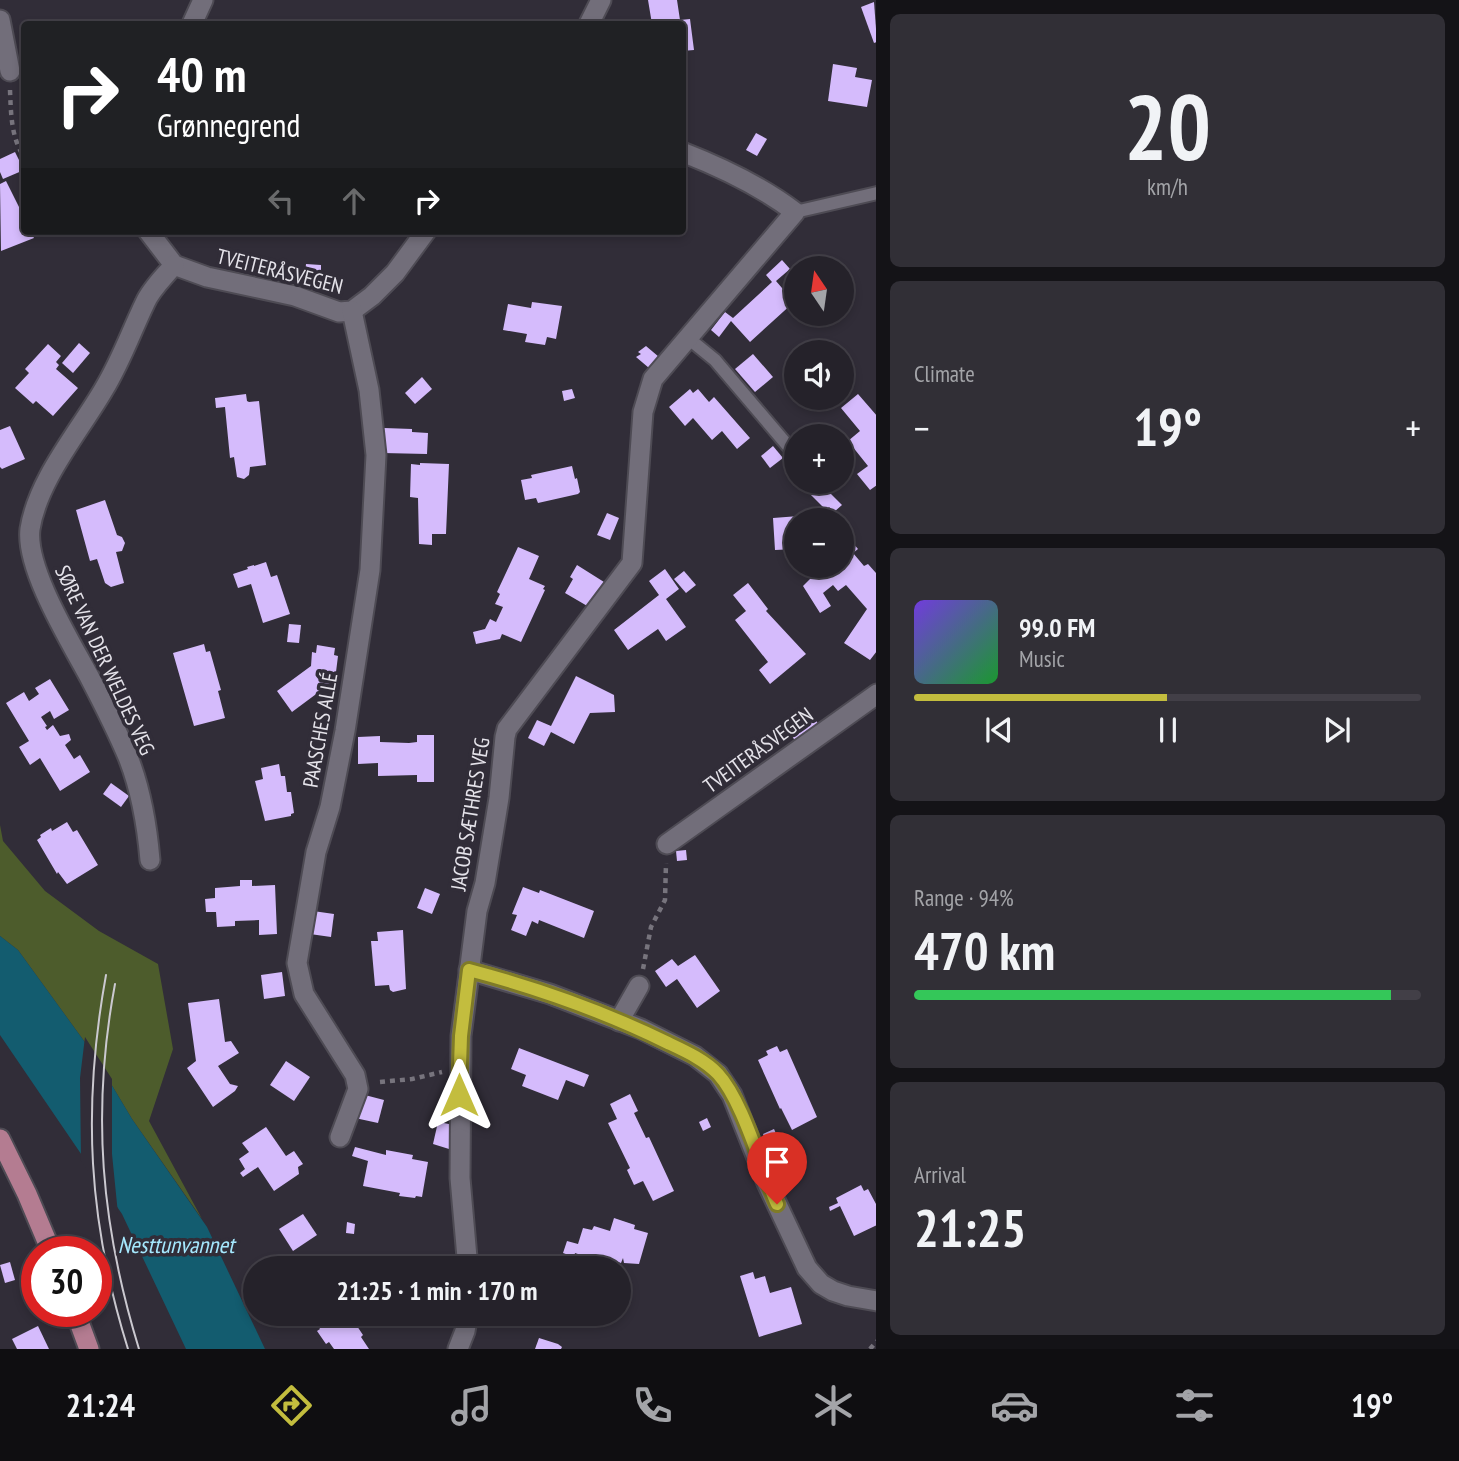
<!DOCTYPE html>
<meta charset="utf-8">
<style>
:root{--surface:#25222a;--page:#312f36;--text:#f1f3f6;--muted:#a3a4a8;--line:#423f47;--accent:#c3bd3e}
body{margin:0;font-family:"PT Sans Narrow",sans-serif;background:var(--page);color:var(--text);height:100vh;display:flex;flex-direction:column;font-size:26px;white-space:nowrap}
*{box-sizing:border-box;margin:0}
p{font-size:23px;color:var(--muted)}
.icon{flex:none;width:38px;height:38px;fill:none;stroke:currentColor;stroke-width:2;stroke-linecap:round;stroke-linejoin:round}
.map{position:relative;flex:1;overflow:hidden}
.panel{display:flex;flex-direction:column;gap:14px;padding:14px;background:#141317;width:583px}
.panel>*{flex:none}
.top-card{position:absolute;left:21px;top:21px;width:665px;height:214px;border-radius:7px;box-shadow:0 4px 10px #0003,0 0 0 2px var(--line);background:#202124;color:#fff;overflow:hidden}
.needle{width:46px;rotate:347deg}
.fabs{position:absolute;left:784px;top:256px;display:grid;gap:14px}
.fabs a{display:grid;place-items:center;width:70px;height:70px;border-radius:50%;background:var(--surface);box-shadow:0 4px 10px #0003,0 0 0 2px var(--line);font-size:35px}
.speed{position:absolute;left:21px;top:1236px;display:flex;gap:14px;font-size:35px;font-weight:700;text-align:center}
.speed>*{display:grid;place-content:center;width:91px;height:91px;border-radius:50%;background:var(--surface);box-shadow:0 4px 10px #0003,0 0 0 2px var(--line);line-height:1}
.speed .limit{border:10px solid #d22;background:#fff;color:#111}
.pin{position:absolute;display:grid;place-items:center;width:60px;height:60px;color:#fff;margin:-72px -30px;border-radius:50% 50% 50% 0;rotate:-45deg;box-shadow:0 0 7px #0007}
.pin .icon{rotate:45deg}
.me{position:absolute;width:77px;margin:-38px;rotate:0deg;stroke-linejoin:round;filter:drop-shadow(0 0 5px #0008)}
.turn{display:flex;align-items:center;gap:24px;height:147px;padding:0 21px;font-size:32px}
.turn .icon{width:91px;height:91px;stroke-width:2.5}
.turn b{display:block;font-size:49px;line-height:60px}
.lanes{display:flex;align-items:center;height:66px;padding:0 21px;background:#0003;justify-content:center;gap:35px;direction:ltr}
.lanes .off{opacity:.35}
.big{font-size:52px;font-weight:800;line-height:1.1}
.panel .tile{flex:1;display:flex;flex-direction:column;justify-content:center;gap:10px;min-width:0;padding:0 24px;border-radius:10px;background:var(--page)}
.panel .dial{align-items:center;gap:0}
.dial b{font-size:91px;line-height:1}
.song{display:flex;align-items:center;gap:21px}
.cover{width:84px;height:84px;border-radius:10px;background:linear-gradient(135deg,hsl(260 70% 55%),hsl(130 70% 35%))}
.played{height:7px;border-radius:4px;background:linear-gradient(90deg,var(--accent) 50%,var(--line) 50%)}
.keys{display:flex;justify-content:space-around;direction:ltr}
.heat{display:flex;justify-content:space-between;align-items:center;font-size:38px;direction:ltr}
.charge{height:10px;border-radius:5px;background:linear-gradient(90deg,#34c759 94%,var(--line) 0)}
.trip{position:absolute;left:243px;top:1256px;width:388px;height:70px;border-radius:35px;background:var(--surface);box-shadow:0 4px 10px #0003,0 0 0 2px var(--line);font-weight:800;line-height:70px;text-align:center}
.tab-bar{display:flex;height:112px;justify-content:space-around;align-items:center;background:#0f0e11;color:var(--muted)}
.tab-bar .icon{width:49px;height:49px}
.tab-bar .on{color:var(--accent)}
.tab-bar b{font-size:32px;color:var(--text)}
main{display:flex;flex:1;min-height:0}
.map>svg:first-child{display:block}
.green{fill:#4d5c2c}
.water{fill:#135c6f}
.pier{fill:#312d38}
.building{fill:#d5bbfc}
.lines{fill:none;stroke-linecap:round;stroke-linejoin:round}
.service-casing{stroke:#4e4b54;stroke-width:16}
.minor-casing{stroke:#4e4b54;stroke-width:23}
.primary-casing{stroke:#4e4b54;stroke-width:23}
.path{stroke:#77747d;stroke-width:4.5;stroke-dasharray:5 5;stroke-linecap:butt}
.service{stroke:#726e7a;stroke-width:12}
.minor{stroke:#726e7a;stroke-width:19}
.primary{stroke:#b47c91;stroke-width:19}
.tram{stroke:#cbc9d0;stroke-width:2}
.route-casing{stroke:#7f7b28;stroke-width:18}
.route{stroke:#c3bd3e;stroke-width:12}
.labels{text-anchor:middle;dominant-baseline:central;stroke-width:7;stroke-linejoin:round;paint-order:stroke}
.street-label{font-size:21px;fill:#e5e3ea;stroke:#312d38}
.water-label{font-size:23px;font-style:italic;fill:#a5e8fe;stroke:#312d38}
</style>
<main>
<div class="map">
<svg width="877" height="1349" viewBox="0 0 877 1349">
<rect width="100%" height="100%" fill="#312d38"/>
<path class="green" d="M0,825l3,16 42,50 54,40 59,33 15,85 -24,72 53,98 -70,-100 -40,-67 -74,-102 -18,-14z"/>
<path class="water" d="M0,936l18,14 74,102 40,67 75,108 58,122h-79l-64,-135 -122,-179z"/>
<path class="pier" d="M85,1037l27,42v75l6,60 -37,-53 -1,-83z"/>
<g class="building">
<path d="M648,0h29l3,20 10,-1 4,31 -12,1v-27h-30z"/>
<path d="M874,2l3,40 -3,1 -13,-36z"/>
<path d="M833,64l24,4 -2,9 17,3 -5,27 -39,-6z"/>
<path d="M756,133l11,6 -10,17 -11,-6z"/>
<path d="M15,152l9,18 -21,9 -3,-7v-13z"/>
<path d="M6,181l17,34 1,-1v17h6l4,7 -33,13 -1,-67z"/>
<path d="M782,260l8,9 -14,12 18,21 -44,40 -19,-21 -12,16 -8,-7 14,-18 8,6 39,-36 -6,-7z"/>
<path d="M306,264l15,1v7l13,2 -1,16 -25,-1 1,-15h-4z"/>
<path d="M532,302l30,4 -6,33 -9,-2 -2,8 -20,-3 2,-8 -24,-4 5,-26 23,4z"/>
<path d="M79,343l11,10 -17,20 -11,-10z"/>
<path d="M48,344l13,12 -5,6 3,3 -3,4 22,19 -25,28 -17,-15 -3,3 -18,-16 14,-15 -4,-4z"/>
<path d="M646,346l13,11 -10,11 -13,-11 5,-3 -3,-2z"/>
<path d="M753,354l20,23 -18,15 -20,-23z"/>
<path d="M422,377l10,12 -17,15 -10,-11z"/>
<path d="M572,389l3,9 -11,3 -2,-10z"/>
<path d="M690,389l3,4 5,-4 11,13 5,-5 36,41 -13,11 -15,-18 -10,9 -19,-22 -8,8 -16,-19z"/>
<path d="M246,394l1,7 2,1 10,-1 7,64 -16,2 -1,8 -5,4 -7,-2 -3,-20 -4,1 -5,-51 -9,1 -1,-10z"/>
<path d="M858,394l19,22v69l-7,5 -13,-16 11,-8 -20,-25 12,-10 -19,-23z"/>
<path d="M10,426l15,33 -23,10 -2,-2v-37z"/>
<path d="M384,428l28,1v3l16,1 -1,21 -44,-1z"/>
<path d="M773,446l10,12 -13,10 -9,-12z"/>
<path d="M420,463l29,1 -3,70h-14v11l-13,-1 -1,-46 -8,-1 1,-33 9,1z"/>
<path d="M572,466l3,13 2,-1 3,14 -2,2 -40,9 -2,-5 -11,2 -4,-20 11,-2 -1,-3z"/>
<path d="M821,484l21,21 -8,7 -5,-5 -3,3 -16,-16z"/>
<path d="M105,500l12,35 5,2 3,6 -3,8 -6,1 8,31 -13,4 -6,-4 -8,-24 -7,2 -14,-51z"/>
<path d="M607,513l12,5 -9,22 -13,-5z"/>
<path d="M799,516v4h-3v29l-21,1 -2,-32z"/>
<path d="M842,530l16,19 -5,4 11,13 4,-2 9,10v77l-7,9 -26,-17 23,-34 -21,-24 -8,6 -5,-6 -10,8 8,13 -11,7 -17,-27 21,-21h18z"/>
<path d="M518,547l21,9 -10,23 16,7 -2,3 2,1 -24,52 -19,-8 -2,5 -24,5 -3,-12 12,-3 5,-10 6,3 7,-15 -8,-3 5,-10 -3,-2z"/>
<path d="M266,562l5,15 6,-2 13,39 -27,9 -12,-39 -13,4 -5,-14 15,-5 -1,-2 7,-2v1z"/>
<path d="M577,565l27,17 -15,25 -24,-14 8,-14 -3,-2z"/>
<path d="M665,569l14,20 -13,10 20,28 -20,14 -8,-12 -30,21 -14,-20 45,-35 -10,-14z"/>
<path d="M684,571l12,14 -10,8 -12,-14z"/>
<path d="M748,583l20,26 -2,2 40,43 -36,30 -11,-14 9,-8 -33,-42 11,-9 -13,-16z"/>
<path d="M289,624l12,1 -2,18 -12,-1z"/>
<path d="M204,644l2,8 4,-1 11,39 -3,1 7,27 -31,8 -21,-73z"/>
<path d="M317,645l18,3 -1,7 4,1 -3,24 -43,32 -15,-21 34,-25 1,-14 4,1z"/>
<path d="M576,676l38,19 1,17 -25,1 -16,31 -23,-12 -7,14 -16,-8 9,-18 14,6z"/>
<path d="M50,679l19,31 -15,9 -4,-8 -9,6 6,9 -2,1 2,3 6,-5 7,11 9,-2 2,6 -6,5 9,14 6,-4 10,17 -30,19 -20,-33 -10,7 -11,-18 10,-6 -23,-38 18,-11 5,9 10,-7 -4,-6z"/>
<path d="M806,707l13,18 -23,17 -13,-19z"/>
<path d="M417,735h17v47h-17v-7l-39,1v-13l-20,1v-27l22,-1v6l29,1 8,-1z"/>
<path d="M279,764l2,12h4l2,16h4l3,21 -3,1v2l-26,5 -10,-40 8,-2 -2,-11z"/>
<path d="M111,783l18,13 -8,11 -18,-13z"/>
<path d="M67,822l6,10 4,-2 21,35 -31,19 -9,-12 -1,2 -20,-34 4,-3 -1,-2 11,-7 1,3z"/>
<path d="M686,850l1,10 -10,1 -1,-10z"/>
<path d="M240,880h12v6l23,-1 2,49 -18,1v-15l-24,1v5l-18,1 -1,-15h-10l-1,-13 10,-1v-10l25,-2z"/>
<path d="M523,887l16,6 1,-3 54,21 -10,27 -45,-18 -1,4 -6,-3 -6,15 -15,-6 6,-15 -5,-1z"/>
<path d="M425,888l15,6 -8,20 -15,-6z"/>
<path d="M313,911l21,3 -3,23 -21,-3z"/>
<path d="M403,930l3,59 -13,3 -3,-2 -1,-5 -14,1 -4,-45h7l-1,-9z"/>
<path d="M695,955l25,36 -23,17 -20,-29 -11,8 -11,-16 17,-12 6,7z"/>
<path d="M282,972l3,24 -21,3 -3,-24z"/>
<path d="M219,999l6,43 6,-1 8,12 -21,13 12,18 8,2 -3,5 -22,16 -26,-39 9,-7 -8,-58z"/>
<path d="M777,1046l3,6 7,-3 30,68 -25,13 -11,-22 -1,1 -22,-49 10,-5 -2,-4z"/>
<path d="M519,1048l70,27 -5,12 -18,-7 -8,20 -36,-14 4,-11 -15,-6z"/>
<path d="M286,1061l24,16 -16,24 -24,-16z"/>
<path d="M361,1094l23,6 -6,23 -23,-5z"/>
<path d="M630,1094l8,17 -4,2 12,25 3,-1 25,54 -21,10 -10,-20 -9,4 -7,-15 3,-2 -22,-45 9,-4 -7,-15z"/>
<path d="M707,1118l4,9 -8,4 -4,-9z"/>
<path d="M438,1122l11,2v25l-16,-5z"/>
<path d="M266,1127l20,29 8,-5 9,13 -5,3 1,7 -25,17 -16,-24 -15,10 -3,-4 5,-4 -6,-10 10,-7 -7,-9z"/>
<path d="M774,1129l9,21 -11,5 -9,-21z"/>
<path d="M355,1147l31,8v-5l27,5 -1,4 16,3 -6,35 -6,-1 -1,2 -16,-2 1,-3 -37,-7 5,-25 -16,-5z"/>
<path d="M861,1185l3,6 4,-2 9,17v19l-23,11 -14,-30 -10,5 -1,-4 9,-4 -2,-5z"/>
<path d="M303,1214l14,21 -24,16 -14,-22z"/>
<path d="M614,1218l21,7 -1,4 14,4 -9,31 -15,-1 -1,-5 -2,5 -21,-8 -2,6 -23,-8 -1,4 -11,-4 4,-12 11,3 5,-16 9,2 2,-4 16,5z"/>
<path d="M347,1222l8,2 -1,10 -8,-1z"/>
<path d="M10,1262l5,18 -10,3 -5,-18z"/>
<path d="M753,1272l2,7 10,-3 5,17 21,-6 11,37 -43,13 -19,-61z"/>
<path d="M36,1286l1,19 -5,1 -5,-18z"/>
<path d="M321,1314h28l14,21 -2,2 8,12h-35l-5,-7 -3,2 -9,-13 3,-2 -6,-10z"/>
<path d="M38,1326l11,23h-32l-5,-10z"/>
<path d="M539,1338l19,6 4,3 -1,2h-26z"/>
</g>
<g class="lines">
<g class="service-casing">
<g id="service">
<path d="M795,212l82,-19"/>
<path d="M688,338l27,22 73,86"/>
</g>
</g>
<g class="minor-casing">
<g id="minor">
<path d="M0,20l10,51"/>
<path d="M192,24l11,-24"/>
<path d="M589,24l12,-24"/>
<path d="M148,231l26,34 33,12 88,19 44,16 13,-1 20,-15 23,-23 31,-42"/>
<path d="M667,844l210,-150"/>
<path d="M150,860c-3,-35 -9,-70 -22,-103 -11,-26 -24,-52 -37,-77 -19,-36 -66,-111 -61,-151 8,-50 49,-97 74,-140 17,-28 27,-57 41,-86 6,-14 19,-26 29,-38"/>
<path d="M469,970l81,24 91,35 54,27 23,18 14,21 35,88 40,85 14,16 12,7 15,5 29,5"/>
<path d="M619,1021l20,-35"/>
<path d="M340,1137l18,-48 -3,-14 -51,-81 -7,-31 19,-111 14,-45 15,-76 25,-161 6,-115 -7,-65 -17,-79"/>
<path d="M468,1269l-8,-91 1,-142 16,-125 8,-28 14,-85 6,-61 2,-8 125,-166 11,-151 10,-33 142,-167c-34,-26 -72,-44 -113,-60"/>
<path d="M458,1349l7,-18 3,-17"/>
</g>
</g>
<g class="primary-casing">
<g id="primary">
<path d="M0,1139l27,55 24,57"/>
<path d="M75,1311l14,38"/>
</g>
</g>
<g class="path">
<path d="M10,90c1,24 1,47 14,67"/>
<path d="M643,969l8,-42 14,-27 1,-37"/>
<path d="M380,1082l32,-3 30,-7"/>
<path d="M870,1349l7,-8"/>
</g>
<use href="#service" class="service"/>
<use href="#minor" class="minor"/>
<use href="#primary" class="primary"/>
<g class="tram">
<path d="M106,975c-24,132 -18,246 22,374"/>
<path d="M115,984c-24,128 -14,241 24,365"/>
</g>
</g>
<g class="lines">
<g class="route-casing">
<path id="route" d="M459,1095l2,-59 8,-66c68,18 136,42 199,73 17,8 37,17 50,31 25,27 43,95 59,130"/>
</g>
<use href="#route" class="route"/>
</g>
<g class="labels">
<g class="street-label">
<text transform="translate(280 271) rotate(14)">TVEITERÅSVEGEN</text>
<text transform="translate(105 660) rotate(65)">SØRE VAN DER WELDES VEG</text>
<text transform="translate(320 730) rotate(-80)">PAASCHES ALLÉ</text>
<text transform="translate(758 750) rotate(-36)">TVEITERÅSVEGEN</text>
<text transform="translate(470 814) rotate(-81)">JACOB SÆTHRES VEG</text>
</g>
<g class="water-label">
<text x="176" y="1244">Nesttunvannet</text>
</g>
</g>
</svg>
<div class="fabs">
<a><svg class="needle" viewBox="-14 -14 28 28"><path d="M0-13l5 13h-10z" fill="#e53935"/><path d="M0 13l5-13h-10z" fill="#a3a4a8"/></svg></a>
<a><svg class="icon" aria-label="sound" viewBox="0 0 24 24"><path d="M4 9h4l5-4v14l-5-4H4zM17 9q2 3 0 6"/></svg></a>
<a>+</a>
<a>−</a>
</div>
<div class="speed"><div class="limit">30</div></div>
<div class="pin" style="left:777px;top:1204px;background:#d93025"><svg class="icon" aria-label="arrive" viewBox="0 0 24 24"><path d="M6 21V4h12l-3 4 3 4H6"/></svg></div>
<svg class="me" style="left:459px;top:1095px" viewBox="-20 -20 40 40"><path d="M0-17L14 15 0 8-14 15z" fill="#c3bd3e" stroke="#fff" stroke-width="4"/></svg>
<div class="trip">21:25 · 1 min · 170 m</div>
<div class="top-card">
<div class="turn"><svg class="icon" aria-label="right" viewBox="0 0 24 24"><path d="M7 20v-9h11M14 6l5 5-5 5"/></svg><div><b>40 m</b>Grønnegrend</div></div>
<div class="lanes"><svg class="icon off" aria-label="left" viewBox="0 0 24 24"><path d="M17 20v-9H6M10 6l-5 5 5 5"/></svg><svg class="icon off" aria-label="ahead" viewBox="0 0 24 24"><path d="M12 20V5M6 11l6-6 6 6"/></svg><svg class="icon" aria-label="right" viewBox="0 0 24 24"><path d="M7 20v-9h11M14 6l5 5-5 5"/></svg></div>
</div>
</div>
<section class="panel">
<div class="tile dial"><b>20</b><p>km/h</p></div>
<div class="tile"><p>Climate</p>
<div class="heat"><a>−</a><b class="big">19°</b><a>+</a></div>
</div>
<div class="tile">
<div class="song"><i class="cover"></i><div><b>99.0 FM</b><p>Music</p></div></div>
<div class="played"></div>
<div class="keys"><svg class="icon" aria-label="previous" viewBox="0 0 24 24"><path d="M18 5L8 12l10 7zM5 5v14"/></svg><svg class="icon" aria-label="pause" viewBox="0 0 24 24"><path d="M8 5v14M16 5v14"/></svg><svg class="icon" aria-label="next" viewBox="0 0 24 24"><path d="M6 5l10 7-10 7zM19 5v14"/></svg></div>
</div>
<div class="tile"><p>Range · 94%</p><b class="big">470 km</b><div class="charge"></div></div>
<div class="tile"><p>Arrival</p><b class="big">21:25</b></div>
</section>
</main>
<nav class="tab-bar">
<b>21:24</b>
<svg class="icon on" aria-label="directions" viewBox="0 0 24 24"><path d="M12 3l9 9-9 9-9-9zM9 14v-3h6M13 9l2 2-2 2"/></svg>
<svg class="icon" aria-label="music" viewBox="0 0 24 24"><path d="M9 18V5l10-2v13"/><circle cx="6" cy="18" r="3"/><circle cx="16" cy="16" r="3"/></svg>
<svg class="icon" aria-label="phone" viewBox="0 0 24 24"><path d="M5 4h4l2 5-3 2q2 4 5 5l2-3 5 2v4C11 20 4 13 5 4z"/></svg>
<svg class="icon" aria-label="climate" viewBox="0 0 24 24"><path d="M12 3v18M4 7l16 10M4 17L20 7"/></svg>
<svg class="icon" aria-label="car" viewBox="0 0 24 24"><path d="M5 17H2v-5l4-1 3-4h7l3 4 3 1v5h-3M9 17h6M6 11h13"/><circle cx="7" cy="17" r="2"/><circle cx="17" cy="17" r="2"/></svg>
<svg class="icon" aria-label="filters" viewBox="0 0 24 24"><path d="M4 7h16M4 17h16"/><circle cx="9" cy="7" r="2"/><circle cx="15" cy="17" r="2"/></svg>
<b>19°</b>
</nav>
